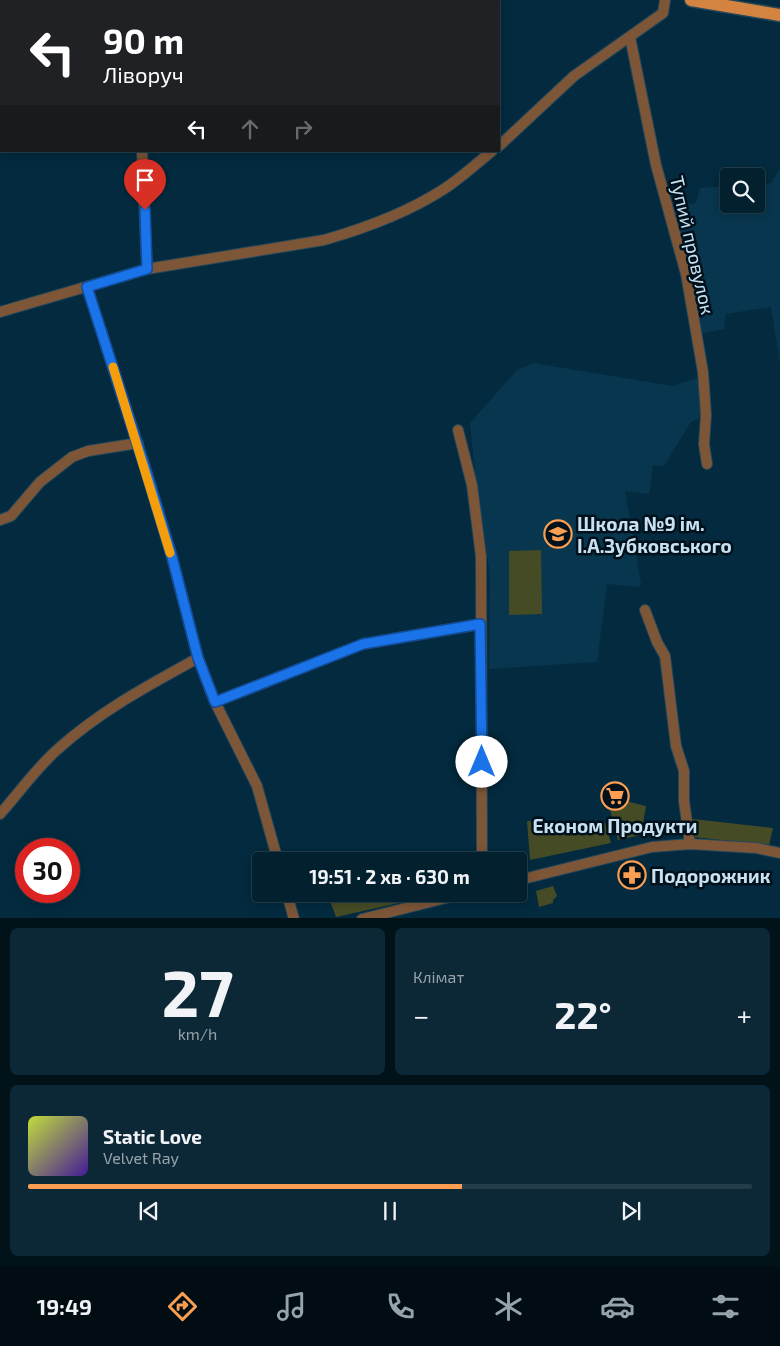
<!DOCTYPE html>
<html lang="uk">
<meta charset="utf-8">
<style>
:root{--surface:#02202e;--page:#0c2836;--text:#f1f3f6;--muted:#96a3aa;--line:#233e4a;--accent:#fb9e51}
body{margin:0;font-family:"Exo 2",sans-serif;background:var(--page);color:var(--text);height:100vh;display:flex;flex-direction:column;font-size:19px;white-space:nowrap}
*{box-sizing:border-box;margin:0}
p{font-size:16px;color:var(--muted)}
.icon{flex:none;width:28px;height:28px;fill:none;stroke:currentColor;stroke-width:2;stroke-linecap:round;stroke-linejoin:round}
.map{position:relative;height:918px;overflow:hidden}
.drawer{display:flex;flex-direction:column;gap:10px;padding:10px;background:#011219;flex:1}
.drawer>*{flex:none}
.hud{position:absolute;left:0px;top:0px;width:500px;height:152px;box-shadow:0 2px 12px #0003,0 0 0 1px var(--line);background:#202124;color:#fff;overflow:hidden}
.fabs{position:absolute;left:720px;top:168px;display:grid;gap:10px}
.fabs a{display:grid;place-items:center;width:45px;height:45px;border-radius:5px;background:var(--surface);box-shadow:0 2px 12px #0003,0 0 0 1px var(--line);font-size:25px}
.speed{position:absolute;left:15px;top:838px;display:flex;gap:10px;font-size:25px;font-weight:700;text-align:center}
.speed>*{display:grid;place-content:center;width:65px;height:65px;border-radius:50%;background:var(--surface);box-shadow:0 2px 12px #0003,0 0 0 1px var(--line);line-height:1}
.speed .limit{border:8px solid #d22;background:#fff;color:#111}
.pin{position:absolute;display:grid;place-items:center;width:42px;height:42px;color:#fff;margin:-51px -21px;border-radius:50% 50% 50% 0;rotate:-45deg;box-shadow:0 0 5px #0007}
.pin .icon{rotate:45deg}
.me{position:absolute;width:55px;margin:-28px;rotate:0deg;stroke-linejoin:round;filter:drop-shadow(0 0 4px #0008)}
.turn{display:flex;align-items:center;gap:18px;height:105px;padding:0 20px;font-size:22px}
.turn .icon{width:65px;height:65px;stroke-width:2.5}
.turn b{display:block;font-size:35px;line-height:42px}
.lanes{display:flex;align-items:center;height:48px;padding:0 20px;background:#0003;justify-content:center;gap:25px;direction:ltr}
.lanes .off{opacity:.35}
.big{font-size:38px;font-weight:700;line-height:1.1}
.drawer .card{flex:1;display:flex;flex-direction:column;justify-content:center;gap:8px;min-width:0;padding:0 18px;border-radius:8px;background:var(--page)}
.drawer .dial{align-items:center;gap:0}
.dial b{font-size:65px;line-height:1}
.song{display:flex;align-items:center;gap:15px}
.cover{width:60px;height:60px;border-radius:8px;background:linear-gradient(135deg,hsl(70 70% 55%),hsl(260 70% 35%))}
.played{height:5px;border-radius:2px;background:linear-gradient(90deg,var(--accent) 60%,var(--line) 60%)}
.keys{display:flex;justify-content:space-around;direction:ltr}
.heat{display:flex;justify-content:space-between;align-items:center;font-size:28px;direction:ltr}
.drawer .tiles{flex:1;display:grid;gap:10px;grid-template-columns:1fr 1fr}
.card:last-child{grid-column:span 2}
.trip{position:absolute;left:252px;top:852px;width:275px;height:50px;border-radius:5px;background:var(--surface);box-shadow:0 2px 12px #0003,0 0 0 1px var(--line);font-weight:700;line-height:50px;text-align:center}
.tab-bar{display:flex;height:80px;justify-content:space-around;align-items:center;background:#010d12;color:var(--muted)}
.tab-bar .icon{width:35px;height:35px}
.tab-bar .current{color:var(--accent)}
.tab-bar b{font-size:22px;color:var(--text)}
.map>svg:first-child{display:block}
.built{fill:#08364e}
.green{fill:#454c25}
.lines{fill:none;stroke-linecap:round;stroke-linejoin:round}
.minor-casing{stroke:#23475b;stroke-width:12}
.major-casing{stroke:#23475b;stroke-width:15}
.minor{stroke:#7d5638;stroke-width:10}
.major{stroke:#d48341;stroke-width:12}
.route-casing{stroke:#114b97;stroke-width:12}
.route{stroke:#1a73e8;stroke-width:9}
.slow{stroke:#f59e0b;stroke-width:9}
.labels{text-anchor:middle;dominant-baseline:central;stroke-width:5;stroke-linejoin:round;paint-order:stroke}
.street-label{font-size:19px;fill:#c8e1f1;stroke:#01111c}
.poi-label{font-size:19px;font-weight:bold;fill:#c8e1f1;stroke:#01111c;text-anchor:start}
</style>
<div class="map">
<svg width="780" height="919" viewBox="0 0 780 919">
<rect width="100%" height="100%" fill="#032a3e"/>
<g class="built">
<path d="M779,170h1v193l-9,-56 -45,7 -2,15 -25,5 -11,-71 -15,-56 23,-4 4,-15 29,-2v18h27v-19l15,-2z"/>
<path d="M533,363l140,23 27,-9 1,41 -10,4 -27,44 -11,-1 -4,29 -24,-3 16,93 -3,3 -31,-3 -10,78 -108,7 1,-94 -14,-90 -6,-62 46,-52z"/>
</g>
<g class="green">
<path d="M541,550l1,64 -33,1v-64z"/>
<path d="M613,798l33,8 -5,29 -23,5 -8,-30z"/>
<path d="M693,819l80,9 -4,17 -76,-8z"/>
<path d="M527,821l78,2 6,20 -81,17z"/>
<path d="M553,886l4,10 -4,4v3l-14,4 -3,-16z"/>
<path d="M355,894h51l2,7 -72,16 -7,-19z"/>
</g>
<g class="lines">
<g class="minor-casing">
<g id="minor">
<path d="M18,1v-1"/>
<path d="M142,1v-1"/>
<path d="M630,37l26,128 30,109 17,98 3,43 -2,29 3,20"/>
<path d="M0,141h1"/>
<path d="M499,146l75,-70 89,-63 2,-13"/>
<path d="M142,151l5,118"/>
<path d="M87,287l56,174 29,96 26,101 17,44 42,84 21,75"/>
<path d="M0,312l147,-43 177,-29c42,-12 83,-27 120,-51 17,-11 32,-25 48,-38"/>
<path d="M458,430l14,55 9,71 1,305"/>
<path d="M0,520l11,-4 29,-34 32,-25 16,-6 50,-8"/>
<path d="M645,610l12,32 8,14 11,90 8,25v30l6,43"/>
<path d="M215,702l148,-58 118,-20"/>
<path d="M0,814c18,-20 38,-48 58,-65 42,-38 91,-64 140,-91"/>
<path d="M519,880l133,-33 38,-3 66,4 24,5"/>
<path d="M287,894l7,25"/>
<path d="M362,919l100,-25"/>
</g>
</g>
<g class="major-casing">
<path id="major" d="M691,0l89,15"/>
</g>
<use href="#minor" class="minor"/>
<use href="#major" class="major"/>
</g>
<g class="lines">
<g class="route-casing">
<path id="route" d="M145,210l2,59 -60,18 62,193 23,77 26,101 17,44 148,-58 117,-20 2,138"/>
</g>
<use href="#route" class="route"/>
<path class="slow" d="M113,367l57,186"/>
</g>
<defs>
<g id="school-ring" transform="scale(1.4375)"><circle r="9.5" fill="#01111c" stroke="#fb9e51" stroke-width="1.5"/><path d="M0-5L7-2L0 1L-7-2ZM-4 1L0 2.5L4 1V4Q0 6-4 4Z" fill="#fb9e51"/></g>
<g id="supermarket-ring" transform="scale(1.4375)"><circle r="9.5" fill="#01111c" stroke="#fb9e51" stroke-width="1.5"/><path d="M-6-5.5h2.5l.6 2H6L4.5 2H-2.5L-4.4-4H-6ZM-1.5 3.2a1.3 1.3 0 1 0 .1 0ZM3 3.2a1.3 1.3 0 1 0 .1 0Z" fill="#fb9e51"/></g>
<g id="pharmacy-ring" transform="scale(1.4375)"><circle r="9.5" fill="#01111c" stroke="#fb9e51" stroke-width="1.5"/><path d="M-2-6h4v4h4v4h-4v4h-4v-4h-4v-4h4Z" fill="#fb9e51"/></g>
</defs>
<g fill-rule="evenodd">
<use href="#school-ring" x="558" y="534"/>
<use href="#supermarket-ring" x="615" y="796"/>
<use href="#pharmacy-ring" x="632" y="875"/>
</g>
<g class="labels">
<g class="street-label">
<text transform="translate(693 245) rotate(77)">Тупий провулок</text>
</g>
<g class="poi-label">
<text x="577" y="523">Школа №9 ім.<tspan x="577" dy="22">І.А.Зубковського</tspan></text>
<text x="615" y="825" text-anchor="middle">Економ Продукти</text>
<text x="651" y="875">Подорожник</text>
</g>
</g>
</svg>
<div class="fabs">
<a><svg class="icon" aria-label="search" viewBox="0 0 24 24"><circle cx="10" cy="10" r="6"/><path d="M15 15l6 6"/></svg></a>
</div>
<div class="speed"><div class="limit">30</div></div>
<div class="pin" style="left:145px;top:210px;background:#d93025"><svg class="icon" aria-label="arrive" viewBox="0 0 24 24"><path d="M6 21V4h12l-3 4 3 4H6"/></svg></div>
<svg class="me" style="left:482px;top:762px" viewBox="-20 -20 40 40"><circle r="19" fill="#fff"/><path d="M0-13L10 11 0 6-10 11z" fill="#1a73e8"/></svg>
<div class="trip">19:51 · 2 хв · 630 m</div>
<div class="hud">
<div class="turn"><svg class="icon" aria-label="left" viewBox="0 0 24 24"><path d="M17 20v-9H6M10 6l-5 5 5 5"/></svg><div><b>90 m</b>Ліворуч</div></div>
<div class="lanes"><svg class="icon" aria-label="left" viewBox="0 0 24 24"><path d="M17 20v-9H6M10 6l-5 5 5 5"/></svg><svg class="icon off" aria-label="ahead" viewBox="0 0 24 24"><path d="M12 20V5M6 11l6-6 6 6"/></svg><svg class="icon off" aria-label="right" viewBox="0 0 24 24"><path d="M7 20v-9h11M14 6l5 5-5 5"/></svg></div>
</div>
</div>
<section class="drawer">
<div class="tiles">
<div class="card dial"><b>27</b><p>km/h</p></div>
<div class="card"><p>Клімат</p>
<div class="heat"><a>−</a><b class="big">22°</b><a>+</a></div>
</div>
<div class="card">
<div class="song"><i class="cover"></i><div><b>Static Love</b><p>Velvet Ray</p></div></div>
<div class="played"></div>
<div class="keys"><svg class="icon" aria-label="previous" viewBox="0 0 24 24"><path d="M18 5L8 12l10 7zM5 5v14"/></svg><svg class="icon" aria-label="pause" viewBox="0 0 24 24"><path d="M8 5v14M16 5v14"/></svg><svg class="icon" aria-label="next" viewBox="0 0 24 24"><path d="M6 5l10 7-10 7zM19 5v14"/></svg></div>
</div>
</div>
</section>
<nav class="tab-bar">
<b>19:49</b>
<svg class="icon current" aria-label="directions" viewBox="0 0 24 24"><path d="M12 3l9 9-9 9-9-9zM9 14v-3h6M13 9l2 2-2 2"/></svg>
<svg class="icon" aria-label="music" viewBox="0 0 24 24"><path d="M9 18V5l10-2v13"/><circle cx="6" cy="18" r="3"/><circle cx="16" cy="16" r="3"/></svg>
<svg class="icon" aria-label="phone" viewBox="0 0 24 24"><path d="M5 4h4l2 5-3 2q2 4 5 5l2-3 5 2v4C11 20 4 13 5 4z"/></svg>
<svg class="icon" aria-label="climate" viewBox="0 0 24 24"><path d="M12 3v18M4 7l16 10M4 17L20 7"/></svg>
<svg class="icon" aria-label="car" viewBox="0 0 24 24"><path d="M5 17H2v-5l4-1 3-4h7l3 4 3 1v5h-3M9 17h6M6 11h13"/><circle cx="7" cy="17" r="2"/><circle cx="17" cy="17" r="2"/></svg>
<svg class="icon" aria-label="filters" viewBox="0 0 24 24"><path d="M4 7h16M4 17h16"/><circle cx="9" cy="7" r="2"/><circle cx="15" cy="17" r="2"/></svg>
</nav>
